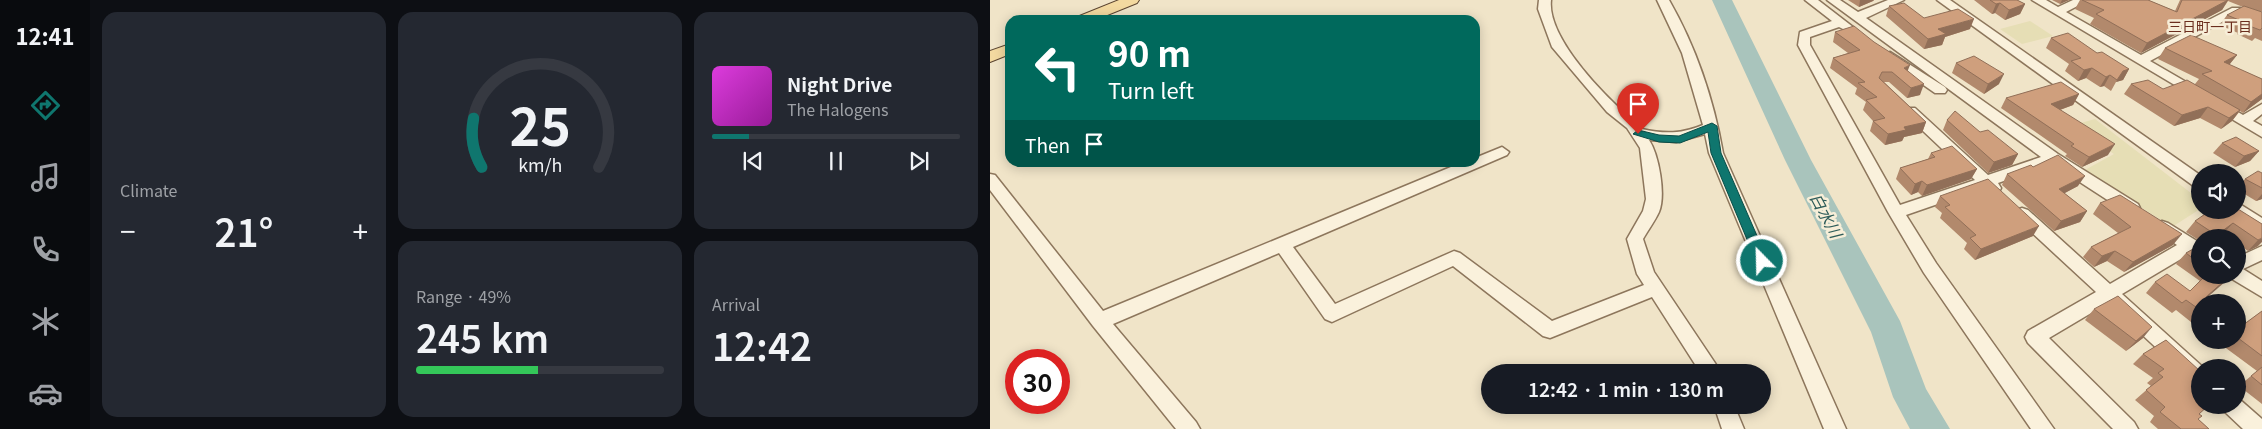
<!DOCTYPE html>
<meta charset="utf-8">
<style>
:root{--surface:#171b24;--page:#242831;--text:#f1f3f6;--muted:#9ea1a6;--line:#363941;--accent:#0f766e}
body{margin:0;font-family:Georgia,"Noto Sans JP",serif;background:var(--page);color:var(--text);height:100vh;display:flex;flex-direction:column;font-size:19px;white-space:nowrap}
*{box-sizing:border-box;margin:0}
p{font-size:16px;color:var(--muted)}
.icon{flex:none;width:28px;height:28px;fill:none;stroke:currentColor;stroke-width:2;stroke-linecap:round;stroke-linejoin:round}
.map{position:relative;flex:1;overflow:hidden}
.side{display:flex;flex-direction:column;gap:12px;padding:12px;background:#0d0f14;width:900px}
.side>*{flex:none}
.banner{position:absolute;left:15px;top:15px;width:475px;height:152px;border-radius:15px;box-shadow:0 2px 12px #0003;background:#00695c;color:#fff;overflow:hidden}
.controls{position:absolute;left:1201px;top:164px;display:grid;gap:10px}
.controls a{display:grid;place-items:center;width:55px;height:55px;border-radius:50%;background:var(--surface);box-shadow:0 2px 12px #0003;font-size:25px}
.speed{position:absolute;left:15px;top:349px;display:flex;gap:10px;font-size:25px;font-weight:700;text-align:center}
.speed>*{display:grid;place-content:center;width:65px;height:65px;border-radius:50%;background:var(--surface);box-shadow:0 2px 12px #0003;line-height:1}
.speed .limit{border:8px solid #d22;background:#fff;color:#111}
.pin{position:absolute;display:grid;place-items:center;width:42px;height:42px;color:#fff;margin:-51px -21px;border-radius:50% 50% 50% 0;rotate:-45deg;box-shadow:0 0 5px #0007}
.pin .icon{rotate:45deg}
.me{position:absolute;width:55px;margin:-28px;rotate:337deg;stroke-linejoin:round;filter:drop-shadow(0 0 4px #0008)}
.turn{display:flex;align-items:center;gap:18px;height:105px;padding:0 20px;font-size:22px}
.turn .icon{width:65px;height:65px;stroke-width:2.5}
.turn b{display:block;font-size:35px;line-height:42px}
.then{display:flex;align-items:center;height:48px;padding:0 20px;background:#0003;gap:10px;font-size:19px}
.big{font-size:38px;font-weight:600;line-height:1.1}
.side .tile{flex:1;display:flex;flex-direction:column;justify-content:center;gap:8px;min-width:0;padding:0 18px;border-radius:15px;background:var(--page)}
.side .dial{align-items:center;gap:0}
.dial svg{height:130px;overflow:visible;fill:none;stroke:var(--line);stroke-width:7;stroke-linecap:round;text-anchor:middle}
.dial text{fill:var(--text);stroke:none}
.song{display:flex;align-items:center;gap:15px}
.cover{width:60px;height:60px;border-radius:8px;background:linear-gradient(135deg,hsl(300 70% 55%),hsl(300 70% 35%))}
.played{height:5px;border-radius:2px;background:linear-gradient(90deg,var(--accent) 15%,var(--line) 15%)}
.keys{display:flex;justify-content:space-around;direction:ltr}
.heat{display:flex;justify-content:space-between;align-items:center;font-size:28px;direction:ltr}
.charge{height:8px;border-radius:4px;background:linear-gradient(90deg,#34c759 49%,var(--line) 0)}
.side .tiles{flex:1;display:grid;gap:12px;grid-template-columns:repeat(3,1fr)}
.tile:first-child{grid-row:span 2}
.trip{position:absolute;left:491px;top:364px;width:290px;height:50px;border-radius:25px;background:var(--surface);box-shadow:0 2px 12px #0003;font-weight:600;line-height:50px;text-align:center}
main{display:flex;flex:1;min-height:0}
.tabs{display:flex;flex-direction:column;width:90px;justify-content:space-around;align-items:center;background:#090b0e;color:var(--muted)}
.tabs .icon{width:35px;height:35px}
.tabs .on{color:var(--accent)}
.tabs b{font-size:22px;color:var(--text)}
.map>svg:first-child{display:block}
.farmland{fill:#e6deb5}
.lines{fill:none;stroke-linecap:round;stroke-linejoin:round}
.river{fill:#a9c4bc;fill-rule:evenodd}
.minor-casing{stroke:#8d765c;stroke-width:3}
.major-casing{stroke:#5b4430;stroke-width:2}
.minor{fill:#faf1dc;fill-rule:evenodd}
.major{fill:#f3d9a0;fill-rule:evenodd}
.wall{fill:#b2896c}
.shaded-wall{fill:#916f58}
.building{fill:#cf9f7d;stroke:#916f58}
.route{fill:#0f766e;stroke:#0a4d48}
.labels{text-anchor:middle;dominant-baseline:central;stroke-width:5;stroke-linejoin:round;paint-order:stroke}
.far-neighbourhood-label{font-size:14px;fill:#6b2e1e;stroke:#f7eed8}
.water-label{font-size:16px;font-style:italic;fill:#2f5d5a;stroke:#f7eed8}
</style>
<main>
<nav class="tabs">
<b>12:41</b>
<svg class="icon on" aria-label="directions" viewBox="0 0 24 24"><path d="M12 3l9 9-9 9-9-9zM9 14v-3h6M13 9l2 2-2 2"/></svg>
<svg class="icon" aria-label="music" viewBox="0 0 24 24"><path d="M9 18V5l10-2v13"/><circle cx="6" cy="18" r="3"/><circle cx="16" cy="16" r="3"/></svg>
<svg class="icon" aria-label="phone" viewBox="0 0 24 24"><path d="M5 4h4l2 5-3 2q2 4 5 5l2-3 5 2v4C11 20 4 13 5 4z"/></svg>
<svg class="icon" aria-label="climate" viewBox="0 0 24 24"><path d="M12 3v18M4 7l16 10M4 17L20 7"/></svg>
<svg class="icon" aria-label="car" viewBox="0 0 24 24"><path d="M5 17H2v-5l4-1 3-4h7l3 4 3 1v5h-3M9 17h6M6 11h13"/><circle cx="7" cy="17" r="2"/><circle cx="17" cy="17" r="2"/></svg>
</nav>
<section class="side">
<div class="tiles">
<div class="tile"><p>Climate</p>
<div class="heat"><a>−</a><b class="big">21°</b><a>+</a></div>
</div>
<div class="tile dial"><svg viewBox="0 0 100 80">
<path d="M14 69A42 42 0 1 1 86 69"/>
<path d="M14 69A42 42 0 0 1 9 39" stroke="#0f766e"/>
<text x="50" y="56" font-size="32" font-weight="700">25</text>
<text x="50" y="72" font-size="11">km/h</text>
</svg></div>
<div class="tile">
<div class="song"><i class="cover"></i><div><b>Night Drive</b><p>The Halogens</p></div></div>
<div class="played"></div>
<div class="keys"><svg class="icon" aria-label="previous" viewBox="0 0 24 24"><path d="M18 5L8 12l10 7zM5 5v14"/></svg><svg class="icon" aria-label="pause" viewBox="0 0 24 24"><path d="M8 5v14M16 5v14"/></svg><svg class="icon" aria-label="next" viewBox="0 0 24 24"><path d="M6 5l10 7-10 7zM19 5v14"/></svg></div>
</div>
<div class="tile"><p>Range · 49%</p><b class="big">245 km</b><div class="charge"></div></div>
<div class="tile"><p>Arrival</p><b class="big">12:42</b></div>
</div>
</section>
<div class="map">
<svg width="1272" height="429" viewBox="0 0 1272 429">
<rect width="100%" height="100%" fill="#f0e4c8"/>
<g class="farmland">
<path d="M1040,21l23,15 -31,8 -22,-15z"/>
<path d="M1105,119l105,81v9l-28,18 -89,-56 31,-17 -44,-28z"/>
</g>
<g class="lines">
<path class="river" d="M722,0h20l79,160 89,161 26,68 24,40h-40l-17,-32 -22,-65 -86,-172z"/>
<g class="minor-casing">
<g id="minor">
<path d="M549,0h12c-4,34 42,83 66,106 8,8 18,13 25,23 22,5 40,5 61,-4l-21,-72 -25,-53h12c27,47 45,101 54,153l123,276h-22l-115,-276 -4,-19 -29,8 -27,-2c10,15 17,55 10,72 -4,9 -11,18 -16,27l11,33 67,100h-21l-48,-75 -102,41 -7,-2 -90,-70 -121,56 -7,-3 -46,-66 -166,71 83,98 4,7h-24l-83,-103 -103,-136v-16l5,1 108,136 360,-149h12v-4l27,-11 7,5 -2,3 -214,92 42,57 119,-53 6,2 92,68 92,-36 -7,-11 -10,-35 16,-28 3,-12 -6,-51 -13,-20 -20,-16 -55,-65 -14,-38z"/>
<path d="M815,0h13l35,27 -6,4 -8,-4 -29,10v8l90,160 75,-25 -70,-66 -2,-3 2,-3h10l73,67 53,-18 -214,-157h13l18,12 30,-12h16l-38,18 192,136 80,50 2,4 -2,4h-12l-74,-48 -54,19 3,5 -2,4 -6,1 -9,-5 -78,27 30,48 118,166h-23l-107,-156 -36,-61 -90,-167 2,-13 32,-11z"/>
<path d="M947,0h13l250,175v13l-5,-1z"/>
<path d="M1042,0h14l12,7 15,-7h16l-23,12 75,43 91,-47h8l22,8v8l-25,-10 -87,47 93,54 19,-11v10l-9,7 9,5v11z"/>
<path d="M900,52l55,35 2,3 -2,3h-10l-49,-34 -2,-3z"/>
<path d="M1248,203l24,15v14l-30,-19 -1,-3h7z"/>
<path d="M1032,208l6,2 82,74 67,-39 -21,-14 -2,-4 2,-4 6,-2 6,2 32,20v14l-9,-4 -69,41 82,74h-4v17l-7,-3 -85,-79 -59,35 85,84 4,7h-25l-85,-86 -3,-6 3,-6 68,-39 -80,-74 -2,-4 2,-4z"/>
<path d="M1272,246v14l-19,9 19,12v16l-30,-18 -2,-4h8v-18z"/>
<path d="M1248,398l24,21v10h-19l-18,-17 -3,-7h16z"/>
<path d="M724,405h20l10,24h-22z"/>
</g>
</g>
<g class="major-casing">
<g id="major">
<path d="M129,0h20l-2,3 -42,17h-20l2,-3z"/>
<path d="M20,44v10l-20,8v-11z"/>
</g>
</g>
<use href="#minor" class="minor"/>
<use href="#major" class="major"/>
</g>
<g class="wall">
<path d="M858,0h26l-1,1 -14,6z"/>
<path d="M984,0h43l8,4 -5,10 -15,6 -10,-7 -3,1z"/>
<path d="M1062,0h17l-9,4z"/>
<path d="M1090,0h68l27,11 5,-11h82v11l-1,1h1v29l-7,-3 -3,3 -15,-7 1,-1 -18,-8 7,-10 16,-8 -15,-6 -6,9 -81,43 -51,-29 4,-6 -19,-9z"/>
<path d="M899,6l35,12 46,11 -25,8 -3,8 -18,4 -38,-33z"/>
<path d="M845,32l73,39 12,24 -13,3 -18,-16h-5l42,40 -4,11 -18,4 -2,4 -17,4 -15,-14 3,-10 -10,-11 3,-8 -11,-8 2,-6 -27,-20 3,-10 15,-5 -15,-11z"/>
<path d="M1061,38l46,15 32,16 -6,11 -7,2 -5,9 -7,-5 -4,1 -14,-9 -8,3 -13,-10 4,-7 -23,-16z"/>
<path d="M1175,48l72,7 -8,10 33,14v20l-19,14 -3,-2 -8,10 -11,8 -21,-11 -26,8 -50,-32 7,-10 32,5 32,-5 4,-5 -41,-20z"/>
<path d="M966,63l43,21 -15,10 -32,-21z"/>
<path d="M1089,94l-6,11 -13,5 48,45 -26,12 -17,-11 2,-2 -66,-46 5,-10z"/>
<path d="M957,120l33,12 38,22 -6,11 -24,8 -45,-43z"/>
<path d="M1232,143l37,8 -9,10 -15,6 -22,-14z"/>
<path d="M941,153l46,16 -6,10 -49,17 -4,-4 -7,3 -15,-16 4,-11 28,-9z"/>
<path d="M1043,167l45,19 -14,7 23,18 -7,11 -26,9 -52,-46 5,-11z"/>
<path d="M1272,173v26l-6,2 -18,-11v-3l7,-8z"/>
<path d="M950,196l93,40 -58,24 -11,-11 3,-6 -27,-25 2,-5 -7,-6z"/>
<path d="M1110,203l73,42 -49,27 -17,-11 -13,6 -11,-10 8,-10 27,-14 -25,-19z"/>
<path d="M1217,210h31l24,14 -4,22 -10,5 -10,-7v-6h-9l-6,-4 -5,4h-18v3l-14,-9 9,-11 6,-3z"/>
<path d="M1210,247v28h32l-32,27v34l-8,-6 4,-4 -20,-16 -4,3 -26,-20 9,-11 35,9 10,-10 -24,-17 10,-11z"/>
<path d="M1104,309l49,29 -17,13 -41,-31z"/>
<path d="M1272,311v93l-23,-18 18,-15 -42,-31h23v-19l5,4z"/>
<path d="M1176,340l33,74 -1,5 11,10h-51l-8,-7 4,-6 -19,-16 16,-14 -4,-3 6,-5 -20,-14 10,-10z"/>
</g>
<g class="shaded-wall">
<path d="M870,0h14l-1,1 -14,6z"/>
<path d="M1072,0h7l-9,4z"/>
<path d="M1238,0l-6,10 -81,43 6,-10z"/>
<path d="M1010,3l-5,10 -3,1 4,-10z"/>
<path d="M1035,4l-5,10 -15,6 4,-10z"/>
<path d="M984,19l-4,10 -25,8 -3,8 -18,4 4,-10 10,-10z"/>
<path d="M1247,55l-8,10 -5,-3z"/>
<path d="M920,65l-4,10 -2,-7z"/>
<path d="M1102,68l-6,10 -8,3 6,-11z"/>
<path d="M1139,69l-6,11 -7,2 7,-11z"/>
<path d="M1014,74l-5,10 -15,10 4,-10z"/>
<path d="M1120,75l-6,11 -4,1 6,-10z"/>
<path d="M934,84l-4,11 -13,3 4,-10z"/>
<path d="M1089,94l-6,11 -27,10 5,-11z"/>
<path d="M1272,94v5l-19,14 8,-11z"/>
<path d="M1218,107l-8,11 -26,8 8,-11z"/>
<path d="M1250,110l-8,11 -11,8 8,-11z"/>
<path d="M936,122l-4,11 -18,4 -2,4 -17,4 3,-11 16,-7z"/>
<path d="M1125,144l-7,11 -26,12 7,-10z"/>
<path d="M1269,151l-9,10 -15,6 9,-11z"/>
<path d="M1028,154l-6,11 -24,8 6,-11z"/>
<path d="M987,169l-6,10 -49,17 5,-11z"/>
<path d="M1095,176l-7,10 -26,14 7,-11z"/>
<path d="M932,181l-4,11 -7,3 4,-11z"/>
<path d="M1272,194v5l-6,2z"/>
<path d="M1097,211l-7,11 -26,9 7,-10z"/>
<path d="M1243,223l-10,11 -5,4h-5z"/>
<path d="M1049,226l-6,10 -58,24 6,-11z"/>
<path d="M1192,234l-9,11 -49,27 9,-10z"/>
<path d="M1272,238v4l-4,4 -10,5 10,-11z"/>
<path d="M1125,251l-8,10 -13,6 8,-11z"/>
<path d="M1241,275h1l-6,6 -24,21 4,-5z"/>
<path d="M1162,327l-9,11 -17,13 10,-10z"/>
</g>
<g class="building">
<path d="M1000,0h27l8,4 -16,6 -9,-7 -4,1z"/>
<path d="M1092,0h66l29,12 5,-12h46l-81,43 -51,-29 8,-4z"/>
<path d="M914,3l20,15 34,-9 16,10 -36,10 8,5 -18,5 -39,-33z"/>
<path d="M1254,6l18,6v16l-2,2 -16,-6 2,-1 -19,-8z"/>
<path d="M864,26l20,16 36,23 -6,3 20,16 -13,4 -19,-16h-10l-3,6 47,44 -22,5 2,3 -18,4 -15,-13 12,-3 -19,-18 11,-3 -19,-14 7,-1 -32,-24 27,-8 -25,-18z"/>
<path d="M1078,33l29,20 5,-1 27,17 -6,2 -6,9 -7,-5 -4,2 -14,-9 -8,2 -13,-9 10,-3 -30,-20z"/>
<path d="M1201,35l46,20 -13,7 38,17v15l-11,8 -49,-28 10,-3 -47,-23z"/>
<path d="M984,56l30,18 -16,10 -32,-21z"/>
<path d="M1158,80l15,9 24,-9 53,30 -11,8 -21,-11 -26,8 -51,-31z"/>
<path d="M1071,82l18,12 -28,10 64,40 -26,13 -18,-11 3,-2 -68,-46z"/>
<path d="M965,111l25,21 8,-2 30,24 -24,8 -47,-42z"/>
<path d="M1246,137l23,14 -15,5 -22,-13z"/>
<path d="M962,146l25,23 -50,16 -5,-4 -7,3 -15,-16 35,-11 -4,-4z"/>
<path d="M1068,155l27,21 -26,13 28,22 -26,10 -54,-47 24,-9 2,2z"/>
<path d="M1268,171l4,2v15l-17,-9z"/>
<path d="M998,179l51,47 -58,23 -11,-11 6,-3 -31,-28 5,-2 -10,-9z"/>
<path d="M1130,195l62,39 -49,28 -18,-11 -13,5 -11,-9 40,-20 -31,-24z"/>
<path d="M1248,209l24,15v14l-4,2 -25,-17 -20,15h-2l-1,-7 -15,-10 16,-11z"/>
<path d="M1210,245v19l-14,-11z"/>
<path d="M1177,274l23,17 16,-16h25l-25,22 6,5h-12v8l-14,-10 -4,3 -27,-21z"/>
<path d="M1128,296l34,31 -16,14 -42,-32z"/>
<path d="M1272,311v45l-24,-18v-17l5,4z"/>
<path d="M1176,340l34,31v34h9l-10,9 3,2 -4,3 11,10h-28l-21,-17 5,-5 -19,-17 17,-13 -5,-4 6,-4 -21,-15z"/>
<path d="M1272,367v18l-11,-9z"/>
</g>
<path class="route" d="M722,123l5,3 4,27 47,108 -1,4 -5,1 -6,-5 -45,-108 -3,-21 -28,11 -21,-1 -26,-8 5,-4 21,5 20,1z"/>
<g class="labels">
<g class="far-neighbourhood-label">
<text x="1220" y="26">三日町一丁目</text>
</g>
<g class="water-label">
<text transform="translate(837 215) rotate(62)">白水川</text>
</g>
</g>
</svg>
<div class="controls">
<a><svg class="icon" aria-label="sound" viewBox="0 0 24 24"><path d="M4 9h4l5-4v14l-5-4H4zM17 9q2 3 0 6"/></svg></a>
<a><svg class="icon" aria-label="search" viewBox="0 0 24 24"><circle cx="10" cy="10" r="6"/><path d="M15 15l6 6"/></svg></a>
<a>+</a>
<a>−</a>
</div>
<div class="speed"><div class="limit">30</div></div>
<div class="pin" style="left:648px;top:134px;background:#d93025"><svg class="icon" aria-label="arrive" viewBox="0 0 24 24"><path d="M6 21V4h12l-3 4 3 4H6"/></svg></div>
<svg class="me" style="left:772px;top:261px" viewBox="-20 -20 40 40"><circle r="17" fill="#0f766e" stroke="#fff" stroke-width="3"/><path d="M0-11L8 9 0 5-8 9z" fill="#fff"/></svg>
<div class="trip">12:42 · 1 min · 130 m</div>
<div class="banner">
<div class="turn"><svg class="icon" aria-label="left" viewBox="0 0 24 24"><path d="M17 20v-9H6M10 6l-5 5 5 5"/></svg><div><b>90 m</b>Turn left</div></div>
<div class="then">Then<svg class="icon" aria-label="arrive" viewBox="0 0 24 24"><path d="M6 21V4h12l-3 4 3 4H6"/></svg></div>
</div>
</div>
</main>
